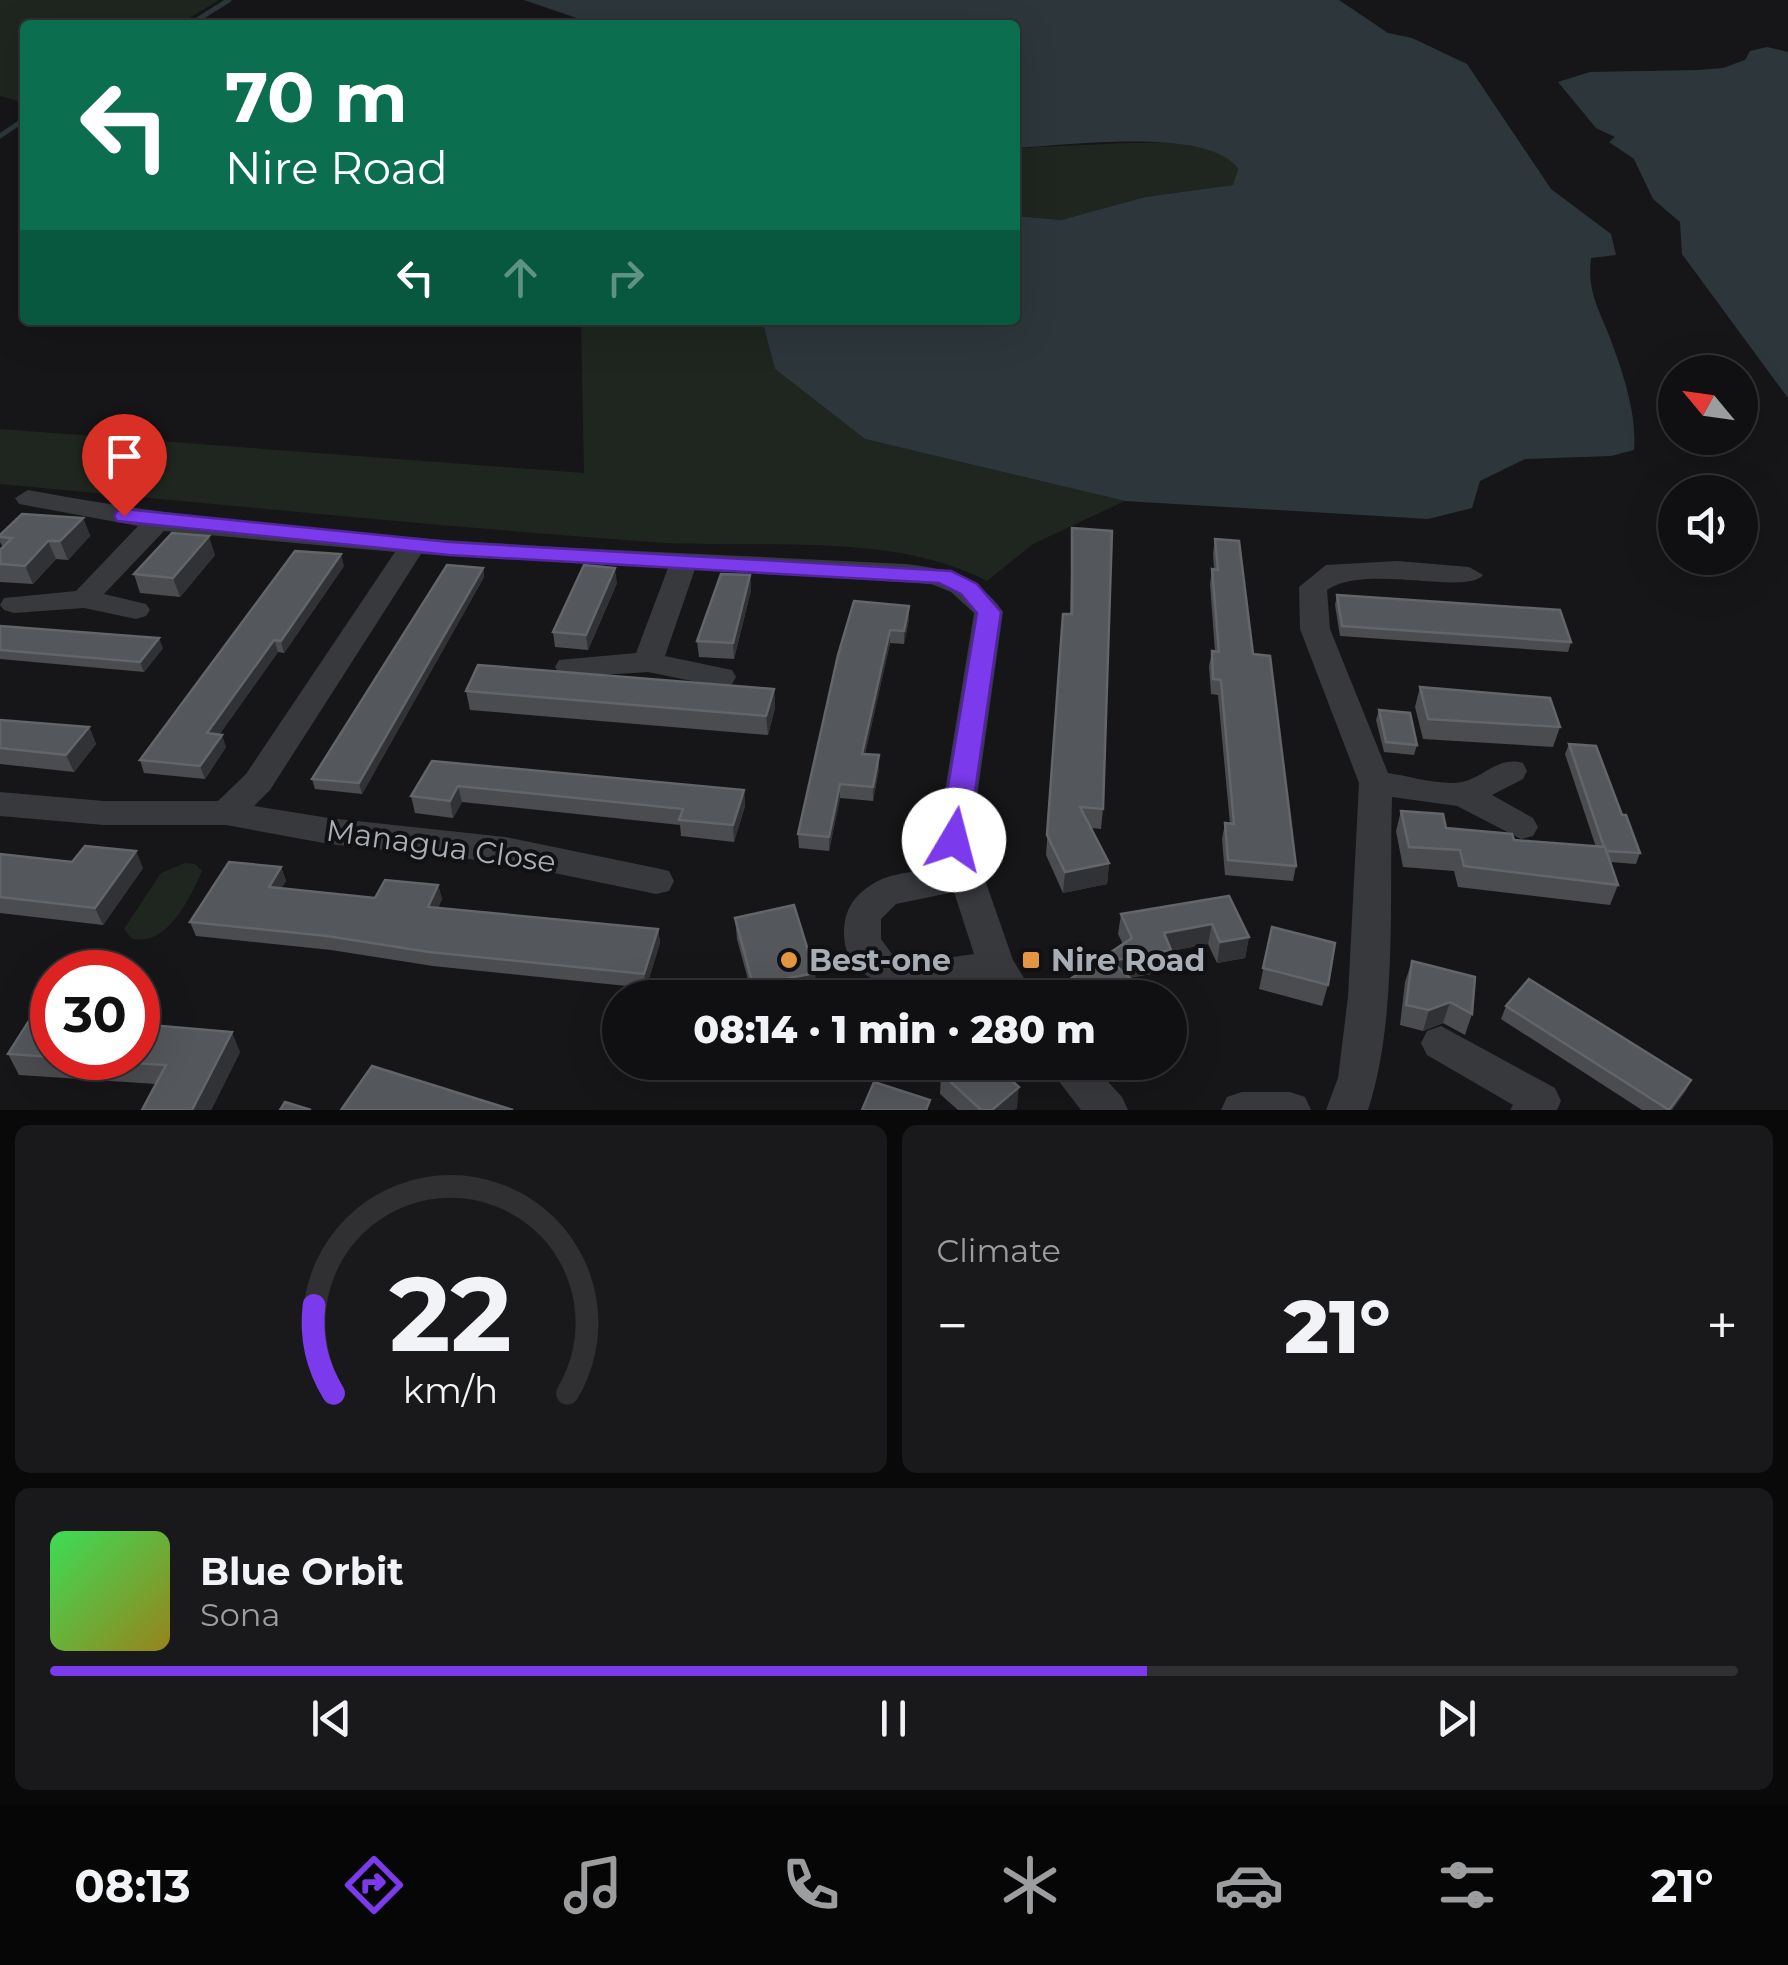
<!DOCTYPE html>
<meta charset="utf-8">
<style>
:root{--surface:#101012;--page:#19191b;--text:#f1f3f6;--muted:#9c9d9f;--line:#303032;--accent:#7c3aed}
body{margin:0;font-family:Montserrat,sans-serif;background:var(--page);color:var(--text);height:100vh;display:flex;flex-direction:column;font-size:38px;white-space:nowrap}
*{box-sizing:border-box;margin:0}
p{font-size:32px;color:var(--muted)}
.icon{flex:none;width:55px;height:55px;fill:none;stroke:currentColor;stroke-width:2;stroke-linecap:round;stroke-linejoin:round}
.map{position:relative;height:1110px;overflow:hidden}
.side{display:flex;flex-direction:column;gap:15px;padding:15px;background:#09090a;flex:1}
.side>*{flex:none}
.banner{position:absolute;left:20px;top:20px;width:1000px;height:305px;border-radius:10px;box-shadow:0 10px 40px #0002,0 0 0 2px var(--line);background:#0b6e4f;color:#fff;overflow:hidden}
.needle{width:65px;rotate:299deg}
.tools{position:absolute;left:1658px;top:355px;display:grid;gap:20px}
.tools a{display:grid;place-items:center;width:100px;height:100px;border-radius:50%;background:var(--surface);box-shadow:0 10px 40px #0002,0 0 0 2px var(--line);font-size:50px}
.speed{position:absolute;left:30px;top:950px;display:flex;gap:20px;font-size:50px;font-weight:700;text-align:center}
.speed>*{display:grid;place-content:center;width:130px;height:130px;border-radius:50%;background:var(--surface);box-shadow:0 10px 40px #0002,0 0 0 2px var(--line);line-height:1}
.speed .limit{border:15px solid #d22;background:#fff;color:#111}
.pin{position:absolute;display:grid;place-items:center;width:85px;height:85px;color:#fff;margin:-102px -42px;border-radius:50% 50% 50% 0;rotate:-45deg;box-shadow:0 0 10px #0007}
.pin .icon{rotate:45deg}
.me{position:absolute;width:110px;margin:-55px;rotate:8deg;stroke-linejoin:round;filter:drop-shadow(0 0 8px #0008)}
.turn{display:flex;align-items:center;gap:35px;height:210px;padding:0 40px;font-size:45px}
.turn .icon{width:130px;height:130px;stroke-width:2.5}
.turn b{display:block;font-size:70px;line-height:85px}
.lanes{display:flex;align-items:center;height:95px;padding:0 40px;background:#0003;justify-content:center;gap:50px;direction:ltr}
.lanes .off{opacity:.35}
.big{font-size:75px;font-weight:800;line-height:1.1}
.side .card{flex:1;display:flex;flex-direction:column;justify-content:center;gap:15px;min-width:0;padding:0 35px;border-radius:15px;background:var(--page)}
.side .dial{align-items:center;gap:0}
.dial svg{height:260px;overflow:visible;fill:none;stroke:var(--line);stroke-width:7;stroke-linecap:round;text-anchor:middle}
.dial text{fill:var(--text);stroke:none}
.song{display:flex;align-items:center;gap:30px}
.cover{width:120px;height:120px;border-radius:15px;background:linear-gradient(135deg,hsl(130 70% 55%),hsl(50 70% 35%))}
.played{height:10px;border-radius:5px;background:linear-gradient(90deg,var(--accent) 65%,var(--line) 65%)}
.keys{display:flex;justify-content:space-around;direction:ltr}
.heat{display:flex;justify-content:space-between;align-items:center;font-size:55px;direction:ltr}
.side .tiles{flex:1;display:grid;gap:15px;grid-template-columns:1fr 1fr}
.card:last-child{grid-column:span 2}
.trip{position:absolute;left:602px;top:980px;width:585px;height:100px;border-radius:50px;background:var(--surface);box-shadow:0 10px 40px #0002,0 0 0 2px var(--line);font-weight:800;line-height:100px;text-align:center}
.menu{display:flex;height:160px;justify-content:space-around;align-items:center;background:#060607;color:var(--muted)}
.menu .icon{width:70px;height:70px}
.menu .on{color:var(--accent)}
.menu b{font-size:45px;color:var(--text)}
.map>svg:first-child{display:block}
.green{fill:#1e261f}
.water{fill:#2d373b}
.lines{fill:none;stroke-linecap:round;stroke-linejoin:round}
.stream{stroke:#2d373b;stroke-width:5}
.minor{fill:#37393d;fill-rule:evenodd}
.wall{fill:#4a4c50}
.shaded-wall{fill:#313235}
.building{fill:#54575b;stroke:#626569;stroke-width:2.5}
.route{fill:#7c3aed;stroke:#51269a;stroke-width:2.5}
.poi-dot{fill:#e69740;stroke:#111113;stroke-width:4}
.labels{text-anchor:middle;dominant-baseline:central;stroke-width:8;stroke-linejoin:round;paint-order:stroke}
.near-street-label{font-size:30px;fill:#a9afb7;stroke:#111113}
.near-poi-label{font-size:30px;font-weight:bold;fill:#a9afb7;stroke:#111113;text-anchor:start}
</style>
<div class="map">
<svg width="1788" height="1110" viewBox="0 0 1788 1110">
<rect width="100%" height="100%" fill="#161618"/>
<g class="green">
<path d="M0,0h219l-41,25h-153v78l-25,-7z"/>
<path d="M1128,143c33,0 90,-5 110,26l-5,16 -88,12 -84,23 -46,-4v-68z"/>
<path d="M581,320h181l13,49 90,70 260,62 -92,43 -46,37c-100,-51 -227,-31 -336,-39 -217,-16 -434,-38 -651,-58v-55l584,44z"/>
<path d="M185,863l10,1 7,7c-12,27 -36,78 -71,67l-7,-9 37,-56z"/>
</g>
<g class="water">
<path d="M524,0h815l49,33 24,5 55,26 84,125 60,45 5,21 -25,3c-5,37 12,57 23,91 11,30 23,69 20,101l-23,6 -86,3 -45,22 -8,27 -44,11 -303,-18 -260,-62 -90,-70 -13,-49h253v-104l46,4 84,-23 88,-12 5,-16c-28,-43 -175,-23 -223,-21v-123h-418z"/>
<path d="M1767,47l21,5v346l-106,-144 -2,-32 -27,-23 -19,-40 -25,-17 6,-5 -19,-9 -38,-46 32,-10 108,-2 25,-2 22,-8 5,-9z"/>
</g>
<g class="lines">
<g class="stream">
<path d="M189,25l40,-25"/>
<path d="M0,136l25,-17"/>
</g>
<g class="minor">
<path d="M28,490c289,54 584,58 877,74 40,4 75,13 98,48l-32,228 42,120 23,38h-40l-9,-17c-47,11 -146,20 -143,-52 1,-20 10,-33 27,-44 18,-13 52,-14 74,-18l-8,-27 37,-227 -23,-21 -20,-8 -236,-15 -30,87 67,14 4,7 -4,7 -11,3 -73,-15 -78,5 -11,-3 -4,-7 4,-7 77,-7 32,-85 -247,-14 -151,236 -16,16 75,12 176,19 151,31 13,3 5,10 -5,10 -13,3 -151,-31 -176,-19 -103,-19h-122l-104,-9v-24l104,9h114l28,-27 149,-222 -231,-21 -60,63 42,10 4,6 -4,6 -10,3 -52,-11 -70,5 -10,-3 -4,-5 4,-7 72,-7 62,-65 -119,-22 -4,-6zM954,892l20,62 -36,5 -46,-5 -11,-15v-20l15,-15z"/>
<path d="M1397,561l72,6 14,8c-17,21 -117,-12 -156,15l3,39 58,144c21,3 54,13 74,9 23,-5 35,-26 61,-19l4,8 -4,8 -31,16 41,23 5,9 -5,9 -12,3 -64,-33 -65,-9c-3,97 6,222 -24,313h-42l12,-32 10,-81 11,-214 -59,-154 -1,-42 27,-22z"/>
<path d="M1441,1026l114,62 6,13 -4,9h-47l3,-5 -86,-50 -6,-12 6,-12z"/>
<path d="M1044,1062h46l32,35 6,13h-47z"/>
<path d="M1242,1092h48l15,5 6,13h-90l6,-13z"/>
</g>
</g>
<g class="wall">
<path d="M83,518l7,18 -22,24 -12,-1 -23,25 -33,-2v-32l3,-2 -3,-6v-7z"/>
<path d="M1072,528l31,281 -2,20 -10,-1 18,35 -2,21 -44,9 -17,-38 17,-241h7z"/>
<path d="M1215,539l38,115 43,212 -3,15 -68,-6 -3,-36 3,-16 5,1 -12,-129 -7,-1 -2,-28 3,-15 3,1 -5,-68 2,-15 2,1 -1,-17z"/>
<path d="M215,555l-35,42 -40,-4 -6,-19z"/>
<path d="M344,566l-60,87 -6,-1 -59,83 7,12 -21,32 -61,-6 -4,-13z"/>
<path d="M483,568l1,9 -122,217 -47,-5 -3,-10z"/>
<path d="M750,575l1,15 -17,69 -35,-2 -2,-16z"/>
<path d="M617,583l-29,67 -33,-3 -2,-15z"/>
<path d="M1337,595l234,47 -3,10 -228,-16 -5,-31z"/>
<path d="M854,601l55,5v13l-5,25 -14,-1 -25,111 14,15 -6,32 -33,-3 -11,53 -30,-3 -1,-14z"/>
<path d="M0,626l163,22 -19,24 -144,-13z"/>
<path d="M1420,687l140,40 -7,20 -130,-8 -8,-32z"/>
<path d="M774,689l1,19 -7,27 -298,-25 -4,-19z"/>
<path d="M1379,710l38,35 -3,10 -30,-3 -8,-32z"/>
<path d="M0,720l89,7 7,17 -22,28 -74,-8z"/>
<path d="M1569,744l53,71 18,38 -4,11 -26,-2 8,23 -8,20 -152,-18 -4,-16 -51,-4 -7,-36 5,-20 45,17 68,12 82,7 -31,-93z"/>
<path d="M432,761l312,29 1,16 -11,36 -53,-6 -1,-11 -218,-23 -9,16 -38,-5 -4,-17z"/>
<path d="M0,854l72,8 71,6 -40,57 -103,-12z"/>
<path d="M281,867l5,14 -5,7 94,10 63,-13 4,14 -4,9 220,21 2,14 -14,45 -213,-22 -102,-16 -135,-14 -6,-14z"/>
<path d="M1229,896l20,41 -4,21 -28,5 -9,-19 -37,7 -3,20 -39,7 13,20h-72l2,-20 51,-34 -5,-10 3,-20z"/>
<path d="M735,918l80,55 1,20 -22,5h-41l-16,-59z"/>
<path d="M1272,927l56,58 -6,21 -63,-17z"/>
<path d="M1412,961l60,53 -7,21 -22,-12 -20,8 -23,-6 5,-43z"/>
<path d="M1506,1006l185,74 -6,12 -13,18h-30l-141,-91z"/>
<path d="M240,1052l-29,58h-69l14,-26 -137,-9 -11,-21z"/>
<path d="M941,1073l76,35 -3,2h-56l-18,-16z"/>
</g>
<g class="shaded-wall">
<path d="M83,518l7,18 -22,24 -8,-19z"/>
<path d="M209,536l6,19 -35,42 -7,-19z"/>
<path d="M48,541l8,18 -23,25 -8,-18z"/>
<path d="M341,554l3,12 -60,87 -3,-12z"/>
<path d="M483,568l1,9 -122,217 -3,-11z"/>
<path d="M615,568l2,15 -29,67 -2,-15z"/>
<path d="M750,575l1,15 -17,69 -1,-16z"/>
<path d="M909,606v13l-5,25v-13z"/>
<path d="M890,630v13l-28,125v-14z"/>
<path d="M159,638l4,10 -19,24 -4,-10z"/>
<path d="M274,640l4,12 -66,93 -5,-12z"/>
<path d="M774,689l1,19 -7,27 -2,-19z"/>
<path d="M89,727l7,17 -22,28 -8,-17z"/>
<path d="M222,735l4,12 -21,32 -5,-13z"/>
<path d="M879,755v14l-6,32v-14z"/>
<path d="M840,784v14l-11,53v-14z"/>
<path d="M458,786l4,16 -9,16 -3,-17z"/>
<path d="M744,790l1,16 -11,36 -1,-17z"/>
<path d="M136,851l7,17 -40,57 -8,-17z"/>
<path d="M1109,863l-2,21 -44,9 2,-21z"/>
<path d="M281,867l5,14 -12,20 -5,-14z"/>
<path d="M438,885l4,14 -11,22 -3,-14z"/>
<path d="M1212,924l-4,20 -37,7 -3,20 -60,10 3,-20 53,-28z"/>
<path d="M658,929l2,14 -14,45 -2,-14z"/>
<path d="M1249,937l-4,21 -28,5 3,-21z"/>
<path d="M815,973l1,20 -22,5h-40l-1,-13z"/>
<path d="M1450,1002l-7,21 -20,8 6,-21z"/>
<path d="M232,1032l8,20 -29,58h-19z"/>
<path d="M1691,1080l-6,12 -13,18h-3z"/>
<path d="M1019,1087l-2,21 -3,2h-22z"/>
</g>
<g class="building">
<path d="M22,514l61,4 -23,23h-12l-23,25 -25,-2v-14l12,-12 -12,-1v-2z"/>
<path d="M1072,528l40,3 -9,278 -23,-2 29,56 -44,9 -18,-37 16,-221h9z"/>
<path d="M172,533l37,3 -36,42 -39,-4z"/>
<path d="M1215,539l24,2 14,113 17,2 26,210 -68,-6 -3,-37 9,1 -13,-144 -8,-1 -1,-28 7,1 -7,-83 6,1z"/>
<path d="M295,551l46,3 -60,87 -7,-1 -67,93 15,2 -22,31 -60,-6z"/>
<path d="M447,565l36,3 -124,215 -47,-4z"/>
<path d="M584,565l31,3 -29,67 -33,-3z"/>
<path d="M721,574l29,1 -17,68 -36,-2z"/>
<path d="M1337,595l223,15 11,32 -229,-16z"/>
<path d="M854,601l55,5 -5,25 -14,-1 -28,124 17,1 -6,32 -33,-3 -11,53 -31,-3 40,-179z"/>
<path d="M0,626l159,12 -19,24 -140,-12z"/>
<path d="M478,665l296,24 -8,27 -300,-25z"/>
<path d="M1420,687l130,11 10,29 -132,-8z"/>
<path d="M1379,710l31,3 7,32 -31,-3z"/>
<path d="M0,720l89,7 -23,28 -66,-7z"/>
<path d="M1569,744l27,2 26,69h4l14,38 -34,-2 -2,-4z"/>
<path d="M432,761l312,29 -11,35 -54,-5 4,-11 -225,-23 -8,15 -39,-5z"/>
<path d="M1401,811l42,3 3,14 66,6 2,6 91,7 13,38 -154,-19 -4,-16 -51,-3z"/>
<path d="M85,846l51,5 -41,57 -95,-11v-43l72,8z"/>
<path d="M229,862l52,5 -12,20 106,11 10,-18 53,5 -10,22 230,22 -14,45 -215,-22 -102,-16 -137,-14z"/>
<path d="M1229,896l20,41 -29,5 -8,-18 -48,9 7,17 -60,11 32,29 -11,8h-39l-21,-20 60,-40 -11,-24z"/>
<path d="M794,905l21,68 -62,12 -18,-67z"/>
<path d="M1272,927l63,16 -7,42 -65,-17z"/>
<path d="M1412,961l63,16 -3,37 -22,-12 -21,8 -23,-5z"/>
<path d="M1529,979l162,101 -22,30 -163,-104z"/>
<path d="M32,1016l20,2v39l-44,-3z"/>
<path d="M138,1024l94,8 -40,78h-50l24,-45 -108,-7h80z"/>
<path d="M954,1062h37l28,25 -27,23h-11l-40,-37z"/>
<path d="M372,1066l141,44h-172z"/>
<path d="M874,1082l56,18 -4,10h-64z"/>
<path d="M285,1102l26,8h-31z"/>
</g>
<path class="route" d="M124,509l325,33 502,29 26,13 24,28 -33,228 -4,7 -10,3 -11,-3 -4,-7 38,-227 -16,-19 -22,-11 -490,-28 -332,-34 -3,-5 3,-5z"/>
<g class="poi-dot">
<circle cx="789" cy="960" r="10"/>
<rect x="1021" y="950" width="20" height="20" rx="5"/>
</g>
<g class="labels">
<g class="near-street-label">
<text transform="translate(441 846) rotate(8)">Managua Close</text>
</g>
<g class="near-poi-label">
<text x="809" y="960">Best-one</text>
<text x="1051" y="960">Nire Road</text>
</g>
</g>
</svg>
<div class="tools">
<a><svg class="needle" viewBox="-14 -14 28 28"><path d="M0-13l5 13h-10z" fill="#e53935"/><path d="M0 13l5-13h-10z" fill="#9c9d9f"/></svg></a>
<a><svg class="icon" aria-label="sound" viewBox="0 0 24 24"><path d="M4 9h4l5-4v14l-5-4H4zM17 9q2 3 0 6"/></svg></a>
</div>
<div class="speed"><div class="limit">30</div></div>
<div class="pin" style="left:124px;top:516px;background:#d93025"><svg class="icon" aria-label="arrive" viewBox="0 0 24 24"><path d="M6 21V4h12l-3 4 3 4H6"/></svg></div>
<svg class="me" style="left:954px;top:840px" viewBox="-20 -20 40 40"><circle r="19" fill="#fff"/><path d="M0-13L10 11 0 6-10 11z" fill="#7c3aed"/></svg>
<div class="trip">08:14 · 1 min · 280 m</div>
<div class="banner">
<div class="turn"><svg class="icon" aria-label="left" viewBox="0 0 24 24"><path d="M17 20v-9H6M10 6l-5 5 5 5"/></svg><div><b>70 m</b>Nire Road</div></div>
<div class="lanes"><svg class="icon" aria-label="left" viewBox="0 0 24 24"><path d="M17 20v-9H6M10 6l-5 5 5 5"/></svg><svg class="icon off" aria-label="ahead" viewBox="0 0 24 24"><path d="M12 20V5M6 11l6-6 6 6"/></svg><svg class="icon off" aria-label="right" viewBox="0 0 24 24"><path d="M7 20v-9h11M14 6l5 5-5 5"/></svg></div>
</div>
</div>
<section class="side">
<div class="tiles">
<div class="card dial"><svg viewBox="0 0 100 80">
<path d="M14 69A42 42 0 1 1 86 69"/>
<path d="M14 69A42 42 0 0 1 8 42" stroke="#7c3aed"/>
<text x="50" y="56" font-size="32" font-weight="700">22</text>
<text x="50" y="72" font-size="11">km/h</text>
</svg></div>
<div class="card"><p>Climate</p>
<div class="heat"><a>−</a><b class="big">21°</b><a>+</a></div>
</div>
<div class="card">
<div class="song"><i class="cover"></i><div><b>Blue Orbit</b><p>Sona</p></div></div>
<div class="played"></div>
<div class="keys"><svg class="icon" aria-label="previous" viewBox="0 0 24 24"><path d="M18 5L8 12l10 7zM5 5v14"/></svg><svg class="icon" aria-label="pause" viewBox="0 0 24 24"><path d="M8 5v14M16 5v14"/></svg><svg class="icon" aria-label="next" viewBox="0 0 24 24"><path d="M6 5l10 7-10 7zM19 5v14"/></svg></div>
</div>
</div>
</section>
<nav class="menu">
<b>08:13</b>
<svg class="icon on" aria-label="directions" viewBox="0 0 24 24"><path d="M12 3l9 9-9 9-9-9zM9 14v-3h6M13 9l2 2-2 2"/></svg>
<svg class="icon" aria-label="music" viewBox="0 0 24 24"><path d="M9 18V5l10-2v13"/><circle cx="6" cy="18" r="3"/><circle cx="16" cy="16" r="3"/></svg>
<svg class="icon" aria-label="phone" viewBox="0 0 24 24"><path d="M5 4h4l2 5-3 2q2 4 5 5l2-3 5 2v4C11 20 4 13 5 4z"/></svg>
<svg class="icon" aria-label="climate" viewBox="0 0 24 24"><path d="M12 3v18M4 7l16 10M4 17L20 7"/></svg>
<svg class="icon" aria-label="car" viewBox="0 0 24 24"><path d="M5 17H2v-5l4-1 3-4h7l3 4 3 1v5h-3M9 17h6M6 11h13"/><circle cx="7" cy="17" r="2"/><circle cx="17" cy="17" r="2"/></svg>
<svg class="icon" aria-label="filters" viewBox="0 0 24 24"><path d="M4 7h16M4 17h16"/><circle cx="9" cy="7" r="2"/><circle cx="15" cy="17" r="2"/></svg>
<b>21°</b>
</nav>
